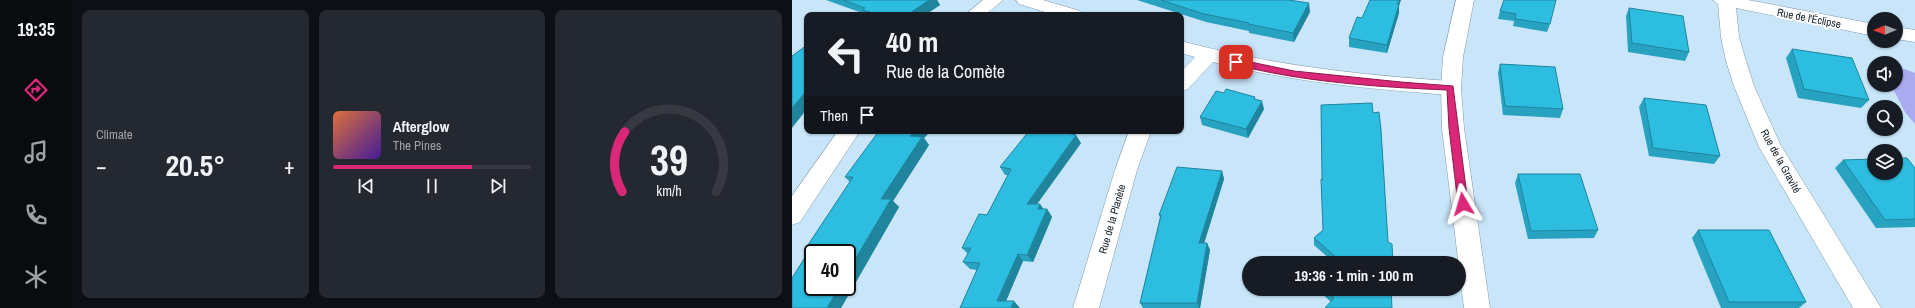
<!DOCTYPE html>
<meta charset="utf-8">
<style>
:root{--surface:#171b24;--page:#242831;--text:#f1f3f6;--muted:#9ea1a6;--line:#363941;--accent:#db2777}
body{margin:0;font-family:"Archivo Narrow",sans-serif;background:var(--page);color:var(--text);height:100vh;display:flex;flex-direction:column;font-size:15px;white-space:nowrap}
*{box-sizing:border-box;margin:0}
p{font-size:13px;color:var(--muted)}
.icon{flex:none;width:22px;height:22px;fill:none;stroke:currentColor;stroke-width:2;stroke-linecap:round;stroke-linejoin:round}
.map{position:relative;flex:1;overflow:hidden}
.panel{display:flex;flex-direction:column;gap:10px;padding:10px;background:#0d0f14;width:720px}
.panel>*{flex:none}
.hud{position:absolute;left:12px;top:12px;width:380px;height:122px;border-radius:8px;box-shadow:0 1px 3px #0004;background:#171b24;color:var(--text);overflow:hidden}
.needle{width:26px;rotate:269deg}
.buttons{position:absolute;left:1075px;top:12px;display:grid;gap:8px}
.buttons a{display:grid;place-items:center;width:36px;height:36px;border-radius:50%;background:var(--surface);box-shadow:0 1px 3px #0004;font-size:20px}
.speed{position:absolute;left:12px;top:244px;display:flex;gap:8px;font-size:20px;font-weight:700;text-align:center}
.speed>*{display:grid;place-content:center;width:52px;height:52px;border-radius:50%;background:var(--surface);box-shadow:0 1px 3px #0004;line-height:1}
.speed .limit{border:2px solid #111;border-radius:6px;background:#fff;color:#111}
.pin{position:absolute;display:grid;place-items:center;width:34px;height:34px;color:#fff;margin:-17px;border-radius:8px;box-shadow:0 2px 6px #0006}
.me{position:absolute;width:44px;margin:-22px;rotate:353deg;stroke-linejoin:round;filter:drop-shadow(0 0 3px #0008)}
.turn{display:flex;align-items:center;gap:14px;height:84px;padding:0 16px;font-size:18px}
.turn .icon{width:52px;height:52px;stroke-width:2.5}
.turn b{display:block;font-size:28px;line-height:34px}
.then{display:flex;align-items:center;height:38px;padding:0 16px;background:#0003;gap:8px;font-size:15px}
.big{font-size:30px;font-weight:800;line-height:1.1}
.panel .card{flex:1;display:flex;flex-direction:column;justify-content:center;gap:6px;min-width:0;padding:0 14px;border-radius:8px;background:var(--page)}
.panel .dial{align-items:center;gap:0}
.dial svg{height:104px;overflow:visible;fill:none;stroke:var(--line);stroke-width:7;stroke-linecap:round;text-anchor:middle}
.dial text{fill:var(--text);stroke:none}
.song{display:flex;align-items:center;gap:12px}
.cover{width:48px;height:48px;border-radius:6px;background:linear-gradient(135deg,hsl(20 70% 55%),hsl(260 70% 35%))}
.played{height:4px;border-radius:2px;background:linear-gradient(90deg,var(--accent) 70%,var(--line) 70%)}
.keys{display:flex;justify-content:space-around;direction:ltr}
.heat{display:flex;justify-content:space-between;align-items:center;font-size:22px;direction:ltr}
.panel .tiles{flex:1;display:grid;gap:10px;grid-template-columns:repeat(3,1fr)}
.trip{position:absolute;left:450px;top:256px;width:224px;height:40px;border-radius:20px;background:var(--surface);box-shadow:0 1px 3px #0004;font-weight:800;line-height:40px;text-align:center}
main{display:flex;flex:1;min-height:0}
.menu{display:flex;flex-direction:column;width:72px;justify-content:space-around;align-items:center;background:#090b0e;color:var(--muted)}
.menu .icon{width:28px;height:28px}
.menu .current{color:var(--accent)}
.menu b{font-size:18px;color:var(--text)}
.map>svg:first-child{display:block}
.green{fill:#aaaaf0}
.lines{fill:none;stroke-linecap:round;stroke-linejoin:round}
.minor-casing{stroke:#809aaf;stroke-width:1}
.tertiary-casing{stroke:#809aaf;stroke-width:1}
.minor{fill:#fff;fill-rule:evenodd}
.tertiary{fill:#fff;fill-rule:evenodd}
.wall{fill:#27a3c1}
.shaded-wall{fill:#20849d}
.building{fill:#2dbde0;stroke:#20849d}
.route{fill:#db2777;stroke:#8e194d}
.labels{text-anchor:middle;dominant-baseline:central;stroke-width:4;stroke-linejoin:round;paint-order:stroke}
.street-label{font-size:11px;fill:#18222a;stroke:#fff}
</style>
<main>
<nav class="menu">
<b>19:35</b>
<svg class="icon current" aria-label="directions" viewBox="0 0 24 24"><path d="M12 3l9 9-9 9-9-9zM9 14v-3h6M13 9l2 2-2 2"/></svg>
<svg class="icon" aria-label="music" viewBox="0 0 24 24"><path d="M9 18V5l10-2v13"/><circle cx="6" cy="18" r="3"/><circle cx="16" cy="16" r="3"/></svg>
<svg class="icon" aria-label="phone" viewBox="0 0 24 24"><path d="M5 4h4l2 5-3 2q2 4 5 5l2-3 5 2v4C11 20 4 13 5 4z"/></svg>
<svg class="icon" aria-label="climate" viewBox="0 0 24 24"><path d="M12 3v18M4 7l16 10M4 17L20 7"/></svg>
</nav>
<section class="panel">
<div class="tiles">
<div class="card"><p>Climate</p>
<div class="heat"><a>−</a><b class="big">20.5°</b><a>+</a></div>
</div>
<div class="card">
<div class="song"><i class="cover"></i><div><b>Afterglow</b><p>The Pines</p></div></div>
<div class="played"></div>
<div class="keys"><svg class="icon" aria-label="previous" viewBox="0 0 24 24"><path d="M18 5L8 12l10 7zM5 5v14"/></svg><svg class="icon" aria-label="pause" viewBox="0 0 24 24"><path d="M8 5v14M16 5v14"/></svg><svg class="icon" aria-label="next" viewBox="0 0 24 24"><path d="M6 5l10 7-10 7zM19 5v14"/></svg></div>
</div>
<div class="card dial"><svg viewBox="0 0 100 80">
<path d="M14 69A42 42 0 1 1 86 69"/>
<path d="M14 69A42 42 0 0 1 16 23" stroke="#db2777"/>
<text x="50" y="56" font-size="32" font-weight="700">39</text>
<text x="50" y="72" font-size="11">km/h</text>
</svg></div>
</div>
</section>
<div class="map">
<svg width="1123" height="308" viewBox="0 0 1123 308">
<rect width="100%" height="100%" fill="#c8e5fa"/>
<path class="green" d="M1104,66l19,7v51l-10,-12 -14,-27h5z"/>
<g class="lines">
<g class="minor-casing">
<g id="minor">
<path d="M191,0h20l-18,15h-20z"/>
<path d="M224,0h27l37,11 3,4h-28l-36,-11z"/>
<path d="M921,0h35l126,24v12l-138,-28 3,29 7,24 8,25 26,58 101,164h-28l-94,-161 -25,-61 -8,-25 -5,-24 -3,-33z"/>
<path d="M1104,27l19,3v12l-19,-3z"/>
<path d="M389,41c89,24 178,34 270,40l7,2 3,5 -3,5 -7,2c-80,-6 -160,-13 -238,-33l-25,27 -7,2v-19l14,-15 -14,-4z"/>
<path d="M46,131h22l-60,91 -8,3v-29z"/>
<path d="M337,131h22l-14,39 -38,138h-26l42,-138z"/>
</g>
</g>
<g class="tertiary-casing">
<path id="tertiary" d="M664,0h18l-11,57 -2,31 3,40 26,180h-26l-22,-180 -1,-40 2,-31z"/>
</g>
<use href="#minor" class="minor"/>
<use href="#tertiary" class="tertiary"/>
</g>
<g class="wall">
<path d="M34,0h111l3,5 -15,10h-59l-1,-1z"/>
<path d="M345,0h152l21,12 -16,30 -45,-9v-2l-43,-9z"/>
<path d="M712,0l46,24 -3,8 -34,-6 1,-5 -16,-2 2,-8z"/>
<path d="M607,6v7l-12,40 -38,-6v-9z"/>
<path d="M837,8l60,44 -4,9 -57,-9 -2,-36z"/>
<path d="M1000,49l77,51 -8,8 -63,-10 -12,-40z"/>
<path d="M708,64l63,45 -3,9 -57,-3 -5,-42z"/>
<path d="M432,93l31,4v2l9,10 -16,29 -46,-13 -2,-8z"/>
<path d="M852,98l76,58 -6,8 -65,-8 -10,-49z"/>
<path d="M529,105l67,137 -56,19 -18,-16v-7l9,-8z"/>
<path d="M132,138l5,7 -36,56 6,6 -58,101h-49l16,-54 -4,-3 46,-69 -5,-5z"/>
<path d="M289,143l-44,61 6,5h4l5,8 -19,45 -10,-1 -17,40 14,7h-60l17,-38 -7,-1 -7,-7 5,-8 -6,-6 25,-33 21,-40h-3l-5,-8z"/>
<path d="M1051,160l72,8v59l-39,1 -41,-60z"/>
<path d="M430,171l2,8 -20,64h3l3,7 -10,58h-57l-3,-5 20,-85 -1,-3z"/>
<path d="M726,174l80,56 -4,8 -66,1 -13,-56z"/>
<path d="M906,230l108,72 -7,6h-78l-29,-70z"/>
<path d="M525,289h75l-1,4 -60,9z"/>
</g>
<g class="shaded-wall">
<path d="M137,0h8l3,5 -15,10h-18z"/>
<path d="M607,0h2l-2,6v7l-12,40v-8z"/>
<path d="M517,3l1,9 -16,30 -1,-9z"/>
<path d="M15,90v19l-15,19v-20z"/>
<path d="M470,101l2,8 -16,29 -2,-9z"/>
<path d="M124,131h15l-7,7 5,7 -36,56 6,6 -58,101h-14l12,-21h8v-14l34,-74 29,-63z"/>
<path d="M284,135l5,8 -49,68 -5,-7z"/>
<path d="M430,171l2,8 -22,71 -3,-7z"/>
<path d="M248,204l5,7 -7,-2z"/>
<path d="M255,209l5,8 -19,45 -6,-7z"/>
<path d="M415,243l3,7 -10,58h-1l-2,-5z"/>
<path d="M226,254l5,7 -20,47 -6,-7z"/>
<path d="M222,301l6,7h-9z"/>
</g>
<g class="building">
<path d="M51,0h86l-22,15h-35l1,-2 -11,-3 3,-2z"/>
<path d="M369,0h128l20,3 -16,30 -45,-9 1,-1 -45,-9z"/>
<path d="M578,0h29l-2,4h2l-12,41 -38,-7 8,-21 5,1z"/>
<path d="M712,0h52l-6,24 -35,-5 1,-5 -16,-3z"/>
<path d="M837,8l54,8 6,36 -57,-9z"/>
<path d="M15,45v45l-15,18v-52z"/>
<path d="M1000,49l60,9 17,42 -65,-11z"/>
<path d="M708,64l55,3 8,42 -58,-3z"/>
<path d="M434,89l29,8 -1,2 8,2 -16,28 -46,-12 16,-26 8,2z"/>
<path d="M852,98l62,7 14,51 -67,-8z"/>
<path d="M580,103l1,10 6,-1 2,18 7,112 4,2 1,19h-62l5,-6 -22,-19 9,-8 -2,-51h2l-1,-1 -1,-73z"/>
<path d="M87,131h37l-6,5 12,1 -41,62h10l-44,74v-20h-34v34h26l-12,21h-35v-30l17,-27h-5l49,-74h-8z"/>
<path d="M237,131h29l18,4 -49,69h13l-2,5h9l-20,46 -9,-1 -21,47h17l-3,7h-51l20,-45 -17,-1 8,-14h-9l17,-34 8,1 24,-46 -11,-2z"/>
<path d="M1104,158h11l8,10v51l-30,1 -42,-60 31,-1v14h22z"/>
<path d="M385,167l45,4 -23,72h8l-10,60h-57l21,-88h-2z"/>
<path d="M726,174h62l18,56 -67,1z"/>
<path d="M906,230h71l37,72h-77z"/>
<path d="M532,289h67l1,19h-67l9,-10z"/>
</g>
<path class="route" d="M444,59l58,12 107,11 52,4 15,118 -1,3 -4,1 -5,-4 -9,-76 -2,-38c-70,-3 -146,-8 -214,-26l-1,-2z"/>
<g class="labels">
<g class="street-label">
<text transform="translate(1017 18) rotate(11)">Rue de l'Éclipse</text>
<text transform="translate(989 161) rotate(61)">Rue de la Gravité</text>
<text transform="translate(320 219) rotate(-74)">Rue de la Planète</text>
</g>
</g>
</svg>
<div class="buttons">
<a><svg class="needle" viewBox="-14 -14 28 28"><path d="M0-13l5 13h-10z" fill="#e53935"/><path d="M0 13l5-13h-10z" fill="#9ea1a6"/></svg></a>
<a><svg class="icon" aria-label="sound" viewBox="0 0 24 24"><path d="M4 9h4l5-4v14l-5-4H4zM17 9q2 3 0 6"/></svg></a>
<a><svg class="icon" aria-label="search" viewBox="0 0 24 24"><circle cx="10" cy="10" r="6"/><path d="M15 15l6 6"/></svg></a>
<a><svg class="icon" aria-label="layers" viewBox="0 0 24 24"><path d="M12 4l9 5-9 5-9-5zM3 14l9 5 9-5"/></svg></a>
</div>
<div class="speed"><div class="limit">40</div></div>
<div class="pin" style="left:444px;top:62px;background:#d93025"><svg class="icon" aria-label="arrive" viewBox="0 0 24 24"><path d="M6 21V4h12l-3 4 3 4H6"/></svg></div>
<svg class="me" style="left:671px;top:204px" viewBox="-20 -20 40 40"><path d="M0-17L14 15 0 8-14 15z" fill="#db2777" stroke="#fff" stroke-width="4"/></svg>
<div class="trip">19:36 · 1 min · 100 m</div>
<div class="hud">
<div class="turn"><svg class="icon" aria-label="left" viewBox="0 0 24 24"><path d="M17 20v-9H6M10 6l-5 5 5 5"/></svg><div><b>40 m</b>Rue de la Comète</div></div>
<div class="then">Then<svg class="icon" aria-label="arrive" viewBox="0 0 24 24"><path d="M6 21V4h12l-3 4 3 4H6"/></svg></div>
</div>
</div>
</main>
